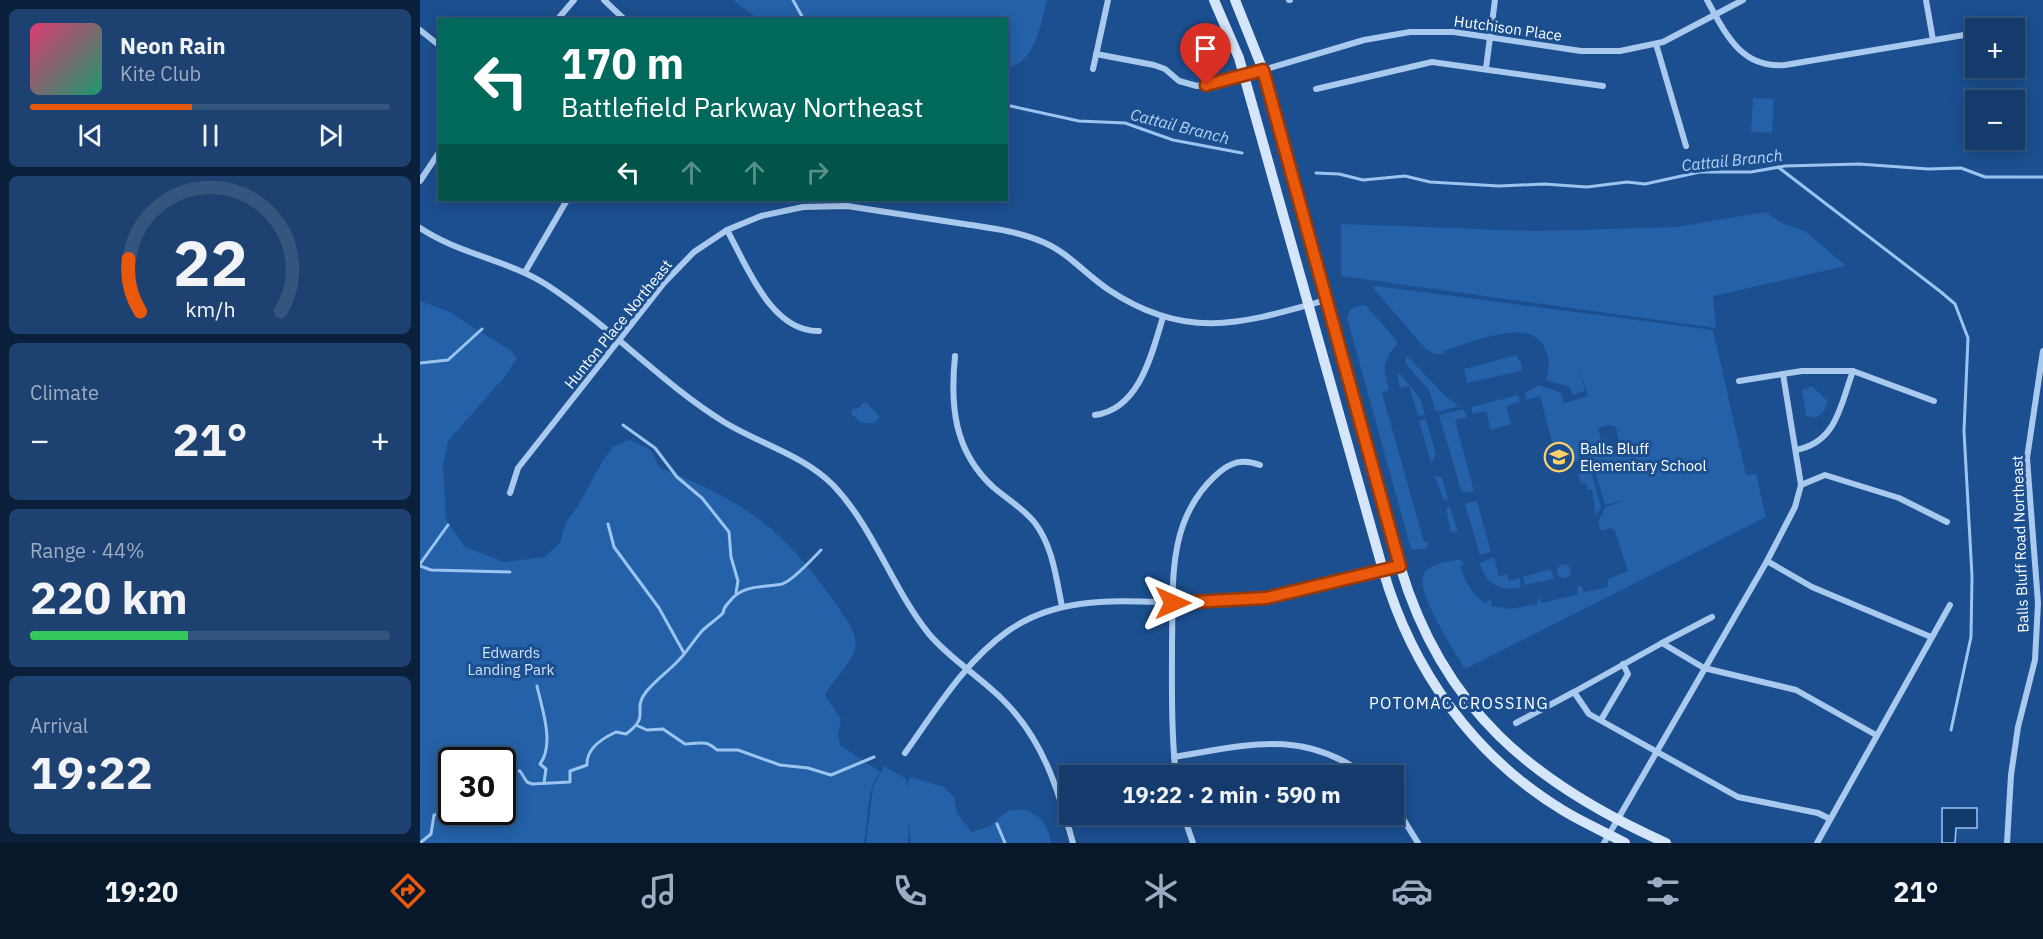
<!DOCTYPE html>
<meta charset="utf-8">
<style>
:root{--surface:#143b6b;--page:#1d4271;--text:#f1f3f6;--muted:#9dadc1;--line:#33557e;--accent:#ea580c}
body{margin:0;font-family:"IBM Plex Sans",sans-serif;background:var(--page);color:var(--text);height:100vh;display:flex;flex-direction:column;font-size:22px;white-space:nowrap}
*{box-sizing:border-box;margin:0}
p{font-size:20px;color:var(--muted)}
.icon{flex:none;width:33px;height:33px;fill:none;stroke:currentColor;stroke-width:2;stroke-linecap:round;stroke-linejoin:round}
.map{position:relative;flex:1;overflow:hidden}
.panel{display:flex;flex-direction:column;gap:9px;padding:9px;background:#0b203b;width:420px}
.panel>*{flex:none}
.guide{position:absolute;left:18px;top:18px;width:570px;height:183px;border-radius:0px;box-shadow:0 3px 15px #0003,0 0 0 2px var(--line);background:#00695c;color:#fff;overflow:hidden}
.buttons{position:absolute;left:1545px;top:18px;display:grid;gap:12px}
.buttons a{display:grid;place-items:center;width:60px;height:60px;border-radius:0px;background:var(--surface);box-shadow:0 3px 15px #0003,0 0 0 2px var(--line);font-size:30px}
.speed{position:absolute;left:18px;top:747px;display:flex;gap:12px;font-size:30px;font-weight:700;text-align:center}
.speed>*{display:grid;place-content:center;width:78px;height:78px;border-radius:50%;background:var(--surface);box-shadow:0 3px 15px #0003,0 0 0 2px var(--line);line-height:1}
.speed .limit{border:3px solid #111;border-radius:9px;background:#fff;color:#111}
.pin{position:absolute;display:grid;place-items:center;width:51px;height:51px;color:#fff;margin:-62px -26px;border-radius:50% 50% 50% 0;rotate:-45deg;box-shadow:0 0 6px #0007}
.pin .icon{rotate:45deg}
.me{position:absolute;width:66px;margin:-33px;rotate:90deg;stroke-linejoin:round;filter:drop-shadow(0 0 4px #0008)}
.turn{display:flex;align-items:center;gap:21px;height:126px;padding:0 24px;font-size:27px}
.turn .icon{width:78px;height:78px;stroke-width:2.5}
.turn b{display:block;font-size:42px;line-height:51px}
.lanes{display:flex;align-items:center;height:57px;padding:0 24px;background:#0003;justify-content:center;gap:30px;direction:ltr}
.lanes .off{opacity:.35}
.big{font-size:45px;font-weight:700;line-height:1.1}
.panel .widget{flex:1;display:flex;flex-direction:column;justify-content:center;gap:9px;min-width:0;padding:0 21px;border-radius:9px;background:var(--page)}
.panel .dial{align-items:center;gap:0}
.dial svg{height:156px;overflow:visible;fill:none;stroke:var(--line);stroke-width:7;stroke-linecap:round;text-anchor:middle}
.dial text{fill:var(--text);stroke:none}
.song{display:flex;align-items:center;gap:18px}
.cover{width:72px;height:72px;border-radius:9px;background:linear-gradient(135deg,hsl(340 70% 55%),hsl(160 70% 35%))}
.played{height:6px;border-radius:3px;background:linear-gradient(90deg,var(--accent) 45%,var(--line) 45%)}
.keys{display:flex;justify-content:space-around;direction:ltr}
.heat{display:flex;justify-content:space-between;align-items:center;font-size:33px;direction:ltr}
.charge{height:9px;border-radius:4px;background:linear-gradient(90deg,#34c759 44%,var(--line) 0)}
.trip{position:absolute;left:639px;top:765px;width:345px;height:60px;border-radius:0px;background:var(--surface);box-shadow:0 3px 15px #0003,0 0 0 2px var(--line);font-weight:700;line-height:60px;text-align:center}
.tab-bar{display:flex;height:96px;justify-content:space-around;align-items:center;background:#08182b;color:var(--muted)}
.tab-bar .icon{width:42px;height:42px}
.tab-bar .selected{color:var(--accent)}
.tab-bar b{font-size:27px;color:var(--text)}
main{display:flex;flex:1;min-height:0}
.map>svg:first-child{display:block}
.green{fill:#2461a8;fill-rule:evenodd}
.water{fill:#123a6d;stroke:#9cc4f0;stroke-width:1.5}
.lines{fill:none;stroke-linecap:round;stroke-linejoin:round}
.stream{stroke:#9cc4f0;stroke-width:3}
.street{stroke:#a9c9ee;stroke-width:6}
.secondary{stroke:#d6e6fa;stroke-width:10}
.route-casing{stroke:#983908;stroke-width:15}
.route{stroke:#ea580c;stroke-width:10}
.labels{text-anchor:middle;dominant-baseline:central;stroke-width:6;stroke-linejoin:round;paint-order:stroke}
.street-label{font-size:15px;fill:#fff;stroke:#1b4f8f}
.poi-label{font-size:15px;fill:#fff;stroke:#1b4f8f;text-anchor:start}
.park-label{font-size:15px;fill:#cfe3fa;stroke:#1b4f8f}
.water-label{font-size:16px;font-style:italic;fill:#b5d3f5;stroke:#1b4f8f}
.neighbourhood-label{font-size:16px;letter-spacing:1.5px;fill:#fff;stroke:#1b4f8f}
</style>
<main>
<section class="panel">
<div class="widget">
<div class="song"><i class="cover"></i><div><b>Neon Rain</b><p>Kite Club</p></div></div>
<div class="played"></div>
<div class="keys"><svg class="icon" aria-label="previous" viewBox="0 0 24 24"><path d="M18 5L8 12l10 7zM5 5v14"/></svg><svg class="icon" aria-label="pause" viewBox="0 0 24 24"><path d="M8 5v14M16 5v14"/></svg><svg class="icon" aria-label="next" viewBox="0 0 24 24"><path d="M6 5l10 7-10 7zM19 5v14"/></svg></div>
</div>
<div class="widget dial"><svg viewBox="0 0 100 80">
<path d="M14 69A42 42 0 1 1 86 69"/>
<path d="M14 69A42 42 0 0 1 8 42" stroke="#ea580c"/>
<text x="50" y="56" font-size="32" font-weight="700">22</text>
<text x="50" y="72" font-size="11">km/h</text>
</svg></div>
<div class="widget"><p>Climate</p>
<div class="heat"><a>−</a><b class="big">21°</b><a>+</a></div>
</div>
<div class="widget"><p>Range · 44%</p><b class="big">220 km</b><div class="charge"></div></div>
<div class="widget"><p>Arrival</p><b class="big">19:22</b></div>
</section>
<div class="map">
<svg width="1623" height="843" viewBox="0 0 1623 843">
<rect width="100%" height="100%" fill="#1b4f8f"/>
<g class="green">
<path d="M313,0h314c-7,25 -10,61 -40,68l-1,-48 -248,-1z"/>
<path d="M1333,98l21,1 -2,34 -21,-1z"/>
<path d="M1345,212l19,12 21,7 41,35 -133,30 3,32 -375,-52v-52l195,7 141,-4z"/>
<path d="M957,286l336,44 33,145 10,-1 10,43 -301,152c-10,-17 -49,-76 -42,-94 5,-11 27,-15 38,-15l3,4 -4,2c5,15 11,28 25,37l6,-4 1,7 19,3 27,-5v-7l4,6 36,-9 -1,-8h5l2,6 24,-5v-8l20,-8 -13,-40 -4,-3 -10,3 -3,-8 7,-16 24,-8 -24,6 -14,-47 -33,7 -18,-69 -14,4 -1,-7 14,-8 22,8 3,10 24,-7 -10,-31 7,26 -12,4 -3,-8 -24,-7c4,-13 4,-23 -3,-35 -16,-28 -75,-1 -99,6l-1,3h-8l-10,-6 -53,-61zM1189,425l7,2 3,15 -2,8 -12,4 -7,-26z"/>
<path d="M0,301l28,10 63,40 6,7 -10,16 -59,67 -5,24 3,55 19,27 39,15 41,-5 15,-14 6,-21 12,-16 24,-44 12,-16 15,-6 22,10 8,17c86,35 123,60 177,137 8,13 23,29 19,45 -5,16 -22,31 -30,46l16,24 -3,14 2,12 40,27c-15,22 -11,45 -16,71h-444zM82,760v52h-50v-52z"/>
<path d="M946,306l30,34 1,5c-16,16 -13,25 -8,45l-7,3 42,149h5l-2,7h-16l-64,-231c1,-10 10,-13 19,-12z"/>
<path d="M1096,355l6,9 -1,7 -54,12 -3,-14z"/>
<path d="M987,356l37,39 15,11 -23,6 -7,-22 -24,-27z"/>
<path d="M979,373l21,25 5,17 -7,1 -9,-30 -9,2 -3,-14z"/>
<path d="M1392,386l16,15 -4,10 -8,7 -10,-2 -4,-26z"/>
<path d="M1098,395l2,7 -14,4 5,18 -20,6 -5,-19 -14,3v-7z"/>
<path d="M443,403h4l13,14 -6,6h-12l-11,-9 2,-6 5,1z"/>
<path d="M1044,409l3,8 -12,3 19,71 -8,2 -5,-3 -22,-75z"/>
<path d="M1006,419l10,36 -5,8 -12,-42z"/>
<path d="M1170,469l11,38 -5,9 -4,-27 -4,1 -2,-8 -5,2 -3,-10z"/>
<path d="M1014,475l8,3 6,21 -4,1z"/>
<path d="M1057,501l14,51 -11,3 -15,-51z"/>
<path d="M1030,507l8,25 -7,1 -5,-25z"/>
<path d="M1074,557l5,19 8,-2 2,7 11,-3 1,9c-20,6 -36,-4 -41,-24z"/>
<circle cx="1144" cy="571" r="7"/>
<path d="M1130,569l4,10 -29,6 -2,-8z"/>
<path d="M464,766l22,13v8l4,-10 34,10 10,10 3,16 15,19c6,-2 13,-4 18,-6 6,-4 12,-12 19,-15 22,-7 41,11 42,32h-140l-2,-21 -1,21h-42l7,-55z"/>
</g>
<path class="water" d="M1522,808h35v20h-21l-1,15h-13z"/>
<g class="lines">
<g class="stream">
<path d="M373,0l11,20"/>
<path d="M586,105l73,16 46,2 48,17 69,13"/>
<path d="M1358,167l163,125 14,12 13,34 -4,93 8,145 -1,61 -20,93"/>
<path d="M896,173l23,1 24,6 42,-4 25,6 69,4 45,-2 43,3 40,-5 18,2 55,-12h51l34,-6 74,-2 69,5 33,-1 24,9h58"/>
<path d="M0,363l28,-3 34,-31"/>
<path d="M203,425l32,23 22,29 25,21 27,34 2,25 7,24 -2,12"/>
<path d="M188,524l6,23 45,61 25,45"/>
<path d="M0,564l28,-39"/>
<path d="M0,566l11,4 79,2"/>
<path d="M117,686c5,23 18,58 3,78l6,5 -2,14"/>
<path d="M218,726l9,4 16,-1 22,15c15,0 20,-5 32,6h21l42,15 28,3 23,7 43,-18"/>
<path d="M82,770l18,1 7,11 5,2 38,-2v-11l17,-6c-1,-16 16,-27 29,-33l10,2c26,-19 5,-23 20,-42 9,-11 20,-19 30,-29 10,-9 17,-22 26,-32 7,-7 14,-11 21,-18 1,-7 3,-7 7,-12 13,-17 34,-13 52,-17 11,-3 30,-25 39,-34"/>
<path d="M577,824l8,19"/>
<path d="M0,843l11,-9 3,-19 7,-1 9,5 11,-7"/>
</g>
<g class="street">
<path d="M184,0l21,20"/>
<path d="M869,0h1"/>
<path d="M1287,0c18,33 34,69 78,65l191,-32"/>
<path d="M1506,0l7,40"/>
<path d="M137,20l17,-20"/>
<path d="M1584,28l20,-3"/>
<path d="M0,30l20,16"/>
<path d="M1236,44l30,102"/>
<path d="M676,54l58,11 11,4 14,12 18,5 66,-16 101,-30 46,-8h44l127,19h39l43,-9 80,-42"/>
<path d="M1066,68l9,-68"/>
<path d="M673,69l15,-69"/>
<path d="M896,89l116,-27 171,24"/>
<path d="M0,181l20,-30"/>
<path d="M0,228c39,26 88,32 127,57 63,41 114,98 177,137 36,22 79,33 109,63 41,43 59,103 96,149 21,25 50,42 73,65 41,40 56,90 71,144"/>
<path d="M307,230c20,36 44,102 92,101"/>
<path d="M105,272l42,-72"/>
<path d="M535,356c-5,50 -1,95 38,131 14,12 30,21 42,36 18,24 21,55 27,83"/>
<path d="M1319,381l63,-10h51l81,30"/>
<path d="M675,415c45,-6 57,-62 68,-98"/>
<path d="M1376,450c41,-8 44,-44 57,-79"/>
<path d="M1381,485l24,-10 74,23 48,24"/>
<path d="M90,493l8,-25 146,-185 30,-31 33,-22 34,-14 42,-9 44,-1c39,6 78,12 117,18 26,4 54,7 79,18 26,11 43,33 66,48 78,52 135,33 217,10"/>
<path d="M1347,561l45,26 119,50"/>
<path d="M1242,643l50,-26"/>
<path d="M1154,692l88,-49 42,25 92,22 80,45"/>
<path d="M1181,720l27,-46 -5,-10"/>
<path d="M1096,723l58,-31 15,22 149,83 80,16 12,6"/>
<path d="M485,753c30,-42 60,-92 103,-122 67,-47 150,-22 226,-30 57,-6 111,-21 166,-35"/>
<path d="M754,757c73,-12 128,-29 193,19"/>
<path d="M756,776c-5,-45 -4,-89 -4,-133 1,-38 -2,-82 11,-118 7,-19 18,-36 32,-49 15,-14 27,-18 45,-11"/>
<path d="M974,804l24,39"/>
<path d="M763,814l10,29"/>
<path d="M1184,843l163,-282 28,-54 6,-22 -18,-111"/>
<path d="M1397,843l133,-238"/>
<path d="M1587,843l4,-68 7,-48 17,-67 3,-57 -11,-145 16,-107"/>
</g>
<g class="secondary">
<path d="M794,0l25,58 144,512c29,100 91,187 181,241 20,12 41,21 61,32"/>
<path d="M815,0l28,70 137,496c43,144 133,217 266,277"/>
</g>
</g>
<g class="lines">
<g class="route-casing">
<path id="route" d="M753,603l93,-5 134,-32 -137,-496 -57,15"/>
</g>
<use href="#route" class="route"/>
</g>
<defs>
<g id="school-ring" transform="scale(1.5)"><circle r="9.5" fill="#1b4f8f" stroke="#ffd166" stroke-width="1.5"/><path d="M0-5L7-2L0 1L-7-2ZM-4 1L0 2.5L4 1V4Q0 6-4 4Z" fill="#ffd166"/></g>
</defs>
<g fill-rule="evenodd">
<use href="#school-ring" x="1139" y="457"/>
</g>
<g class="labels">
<g class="street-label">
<text transform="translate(1088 28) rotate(8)">Hutchison Place</text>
<text transform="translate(198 324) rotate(-51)">Hunton Place Northeast</text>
<text transform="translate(1600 544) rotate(-92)">Balls Bluff Road Northeast</text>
</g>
<g class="poi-label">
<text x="1160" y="448">Balls Bluff<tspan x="1160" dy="17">Elementary School</tspan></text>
</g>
<g class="park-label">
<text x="91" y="652">Edwards<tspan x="91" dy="17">Landing Park</tspan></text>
</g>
<g class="water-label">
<text transform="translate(760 126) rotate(14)">Cattail Branch</text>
<text transform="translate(1312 160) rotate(-6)">Cattail Branch</text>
</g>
<g class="neighbourhood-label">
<text x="1039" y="703">POTOMAC CROSSING</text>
</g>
</g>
</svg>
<div class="buttons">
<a>+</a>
<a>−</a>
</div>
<div class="speed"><div class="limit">30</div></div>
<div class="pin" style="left:786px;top:85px;background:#d93025"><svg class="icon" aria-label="arrive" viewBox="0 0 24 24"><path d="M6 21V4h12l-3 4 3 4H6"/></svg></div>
<svg class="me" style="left:753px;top:603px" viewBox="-20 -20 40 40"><path d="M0-17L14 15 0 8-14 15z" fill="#ea580c" stroke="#fff" stroke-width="4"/></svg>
<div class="trip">19:22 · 2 min · 590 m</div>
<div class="guide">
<div class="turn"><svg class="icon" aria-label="left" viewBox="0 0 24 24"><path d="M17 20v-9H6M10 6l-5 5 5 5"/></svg><div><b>170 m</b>Battlefield Parkway Northeast</div></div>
<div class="lanes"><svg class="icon" aria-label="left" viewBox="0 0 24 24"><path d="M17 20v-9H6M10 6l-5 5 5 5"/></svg><svg class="icon off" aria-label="ahead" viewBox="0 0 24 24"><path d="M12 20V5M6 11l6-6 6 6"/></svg><svg class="icon off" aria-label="ahead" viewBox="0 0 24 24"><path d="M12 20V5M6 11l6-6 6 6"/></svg><svg class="icon off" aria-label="right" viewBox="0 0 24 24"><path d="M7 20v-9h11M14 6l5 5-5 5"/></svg></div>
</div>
</div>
</main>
<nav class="tab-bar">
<b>19:20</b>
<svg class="icon selected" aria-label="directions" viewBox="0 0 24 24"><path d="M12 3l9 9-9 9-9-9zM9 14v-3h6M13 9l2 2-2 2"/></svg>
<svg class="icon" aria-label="music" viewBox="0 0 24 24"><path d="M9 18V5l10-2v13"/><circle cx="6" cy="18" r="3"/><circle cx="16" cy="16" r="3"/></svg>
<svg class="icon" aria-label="phone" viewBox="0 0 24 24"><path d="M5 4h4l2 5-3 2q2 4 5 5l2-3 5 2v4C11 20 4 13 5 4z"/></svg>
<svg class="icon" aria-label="climate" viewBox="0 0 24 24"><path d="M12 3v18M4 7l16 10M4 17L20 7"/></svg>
<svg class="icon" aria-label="car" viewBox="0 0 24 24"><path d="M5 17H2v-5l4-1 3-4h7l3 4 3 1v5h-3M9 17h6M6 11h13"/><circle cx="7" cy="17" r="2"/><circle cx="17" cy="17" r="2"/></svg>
<svg class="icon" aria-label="filters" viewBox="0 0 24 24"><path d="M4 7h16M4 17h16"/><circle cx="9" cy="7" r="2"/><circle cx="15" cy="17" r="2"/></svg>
<b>21°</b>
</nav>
